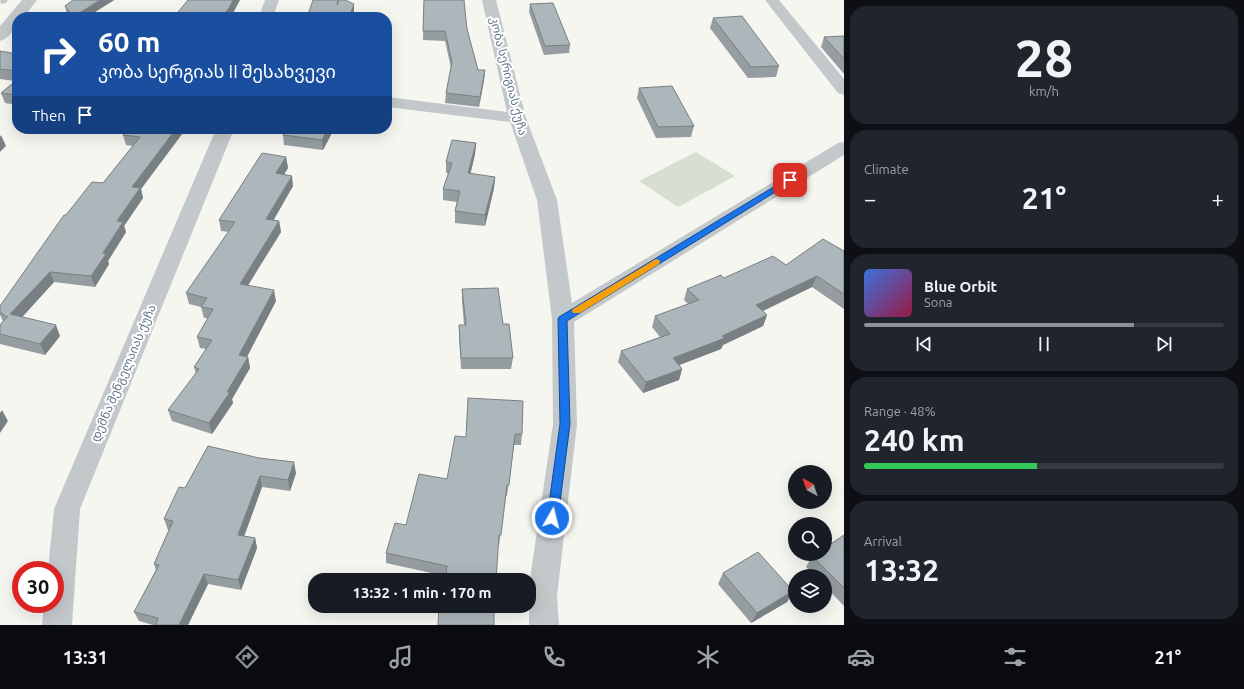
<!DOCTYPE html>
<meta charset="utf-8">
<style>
:root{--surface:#171b24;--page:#20242c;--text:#f1f3f6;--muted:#9ea1a6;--line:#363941;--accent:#8c9099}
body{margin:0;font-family:Ubuntu,"Noto Sans Georgian",sans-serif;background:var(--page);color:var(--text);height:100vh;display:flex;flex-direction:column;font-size:15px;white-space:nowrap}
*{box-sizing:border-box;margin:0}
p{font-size:13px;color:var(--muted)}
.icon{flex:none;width:22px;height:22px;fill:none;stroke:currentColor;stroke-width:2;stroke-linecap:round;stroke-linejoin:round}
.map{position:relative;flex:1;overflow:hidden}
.sheet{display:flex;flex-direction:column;gap:6px;padding:6px;background:#0d0f14;width:400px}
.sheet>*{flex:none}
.banner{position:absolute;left:12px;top:12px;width:380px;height:122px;border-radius:16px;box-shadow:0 4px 16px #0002;background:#1a4fa0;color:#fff;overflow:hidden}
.needle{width:26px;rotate:320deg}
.buttons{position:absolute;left:788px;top:465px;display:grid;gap:8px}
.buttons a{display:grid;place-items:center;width:44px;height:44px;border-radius:50%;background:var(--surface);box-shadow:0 4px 16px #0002;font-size:20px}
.speed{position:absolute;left:12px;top:561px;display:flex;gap:8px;font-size:20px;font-weight:700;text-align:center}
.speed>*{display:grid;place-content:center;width:52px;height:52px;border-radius:50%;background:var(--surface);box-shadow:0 4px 16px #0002;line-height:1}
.speed .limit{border:6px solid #d22;background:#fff;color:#111}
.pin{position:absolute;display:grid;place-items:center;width:34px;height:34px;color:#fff;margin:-17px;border-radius:8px;box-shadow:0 2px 6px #0006}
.me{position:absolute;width:44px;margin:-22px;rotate:8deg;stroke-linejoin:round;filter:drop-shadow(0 0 3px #0008)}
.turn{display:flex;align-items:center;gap:14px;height:84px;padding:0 20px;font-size:18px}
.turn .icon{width:52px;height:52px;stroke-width:2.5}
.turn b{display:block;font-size:28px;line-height:34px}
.then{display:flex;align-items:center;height:38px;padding:0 20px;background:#0003;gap:8px;font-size:15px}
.big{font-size:30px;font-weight:600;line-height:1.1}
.sheet .widget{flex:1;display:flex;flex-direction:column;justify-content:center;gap:6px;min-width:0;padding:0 14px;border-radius:16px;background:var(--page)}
.sheet .dial{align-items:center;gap:0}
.dial b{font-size:52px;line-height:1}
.song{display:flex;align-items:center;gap:12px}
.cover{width:48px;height:48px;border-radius:6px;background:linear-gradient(135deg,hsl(220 70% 55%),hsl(340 70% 35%))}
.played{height:4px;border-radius:2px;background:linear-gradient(90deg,var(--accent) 75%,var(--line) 75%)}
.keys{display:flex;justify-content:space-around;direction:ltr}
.heat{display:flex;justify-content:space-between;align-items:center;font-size:22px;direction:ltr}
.charge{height:6px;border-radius:3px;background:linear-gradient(90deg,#34c759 48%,var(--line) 0)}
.trip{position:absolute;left:308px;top:573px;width:228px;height:40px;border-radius:16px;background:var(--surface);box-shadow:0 4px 16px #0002;font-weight:600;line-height:40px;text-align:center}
.menu{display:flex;height:64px;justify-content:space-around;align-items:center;background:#090b0e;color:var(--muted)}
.menu .icon{width:28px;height:28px}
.menu .selected{color:var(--accent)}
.menu b{font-size:18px;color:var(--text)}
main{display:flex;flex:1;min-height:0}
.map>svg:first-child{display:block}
.green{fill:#d7ded2}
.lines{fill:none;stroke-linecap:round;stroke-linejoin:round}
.minor{fill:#c3c8cb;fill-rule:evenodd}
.wall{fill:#959da1}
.shaded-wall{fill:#798083}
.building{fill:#adb7bb;stroke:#798083}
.route{fill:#1a73e8;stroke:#114b97}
.slow{fill:#f59e0b}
.labels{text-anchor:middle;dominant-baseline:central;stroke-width:4;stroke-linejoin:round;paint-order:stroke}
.street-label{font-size:12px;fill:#627886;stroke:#fff}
</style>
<main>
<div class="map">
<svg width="844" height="625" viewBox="0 0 844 625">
<rect width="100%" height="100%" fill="#f6f6f1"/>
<path class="green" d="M696,152l39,24 -57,31 -39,-26z"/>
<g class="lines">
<g class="minor">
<path d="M0,0h8l-2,3 -5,1z"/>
<path d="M22,0h15l-13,17h-7c0,10 -7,21 -17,24v-15z"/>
<path d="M265,0h14l-6,17h-14z"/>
<path d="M482,0h14l30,118 31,82 15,103 266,-160 6,-1v13l-270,167 3,102 -20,172 2,29h-30v-40l24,-161 -1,-105 -15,-119 -27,-78 -123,-15v-10l120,15z"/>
<path d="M765,0h14l65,79v16l-6,-2z"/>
<path d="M216,129h18l-154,380 -8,116h-30l2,-21h11v-34h-7l6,-61z"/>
</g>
</g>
<g class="wall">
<path d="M73,0h41l-27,17h-17l-3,-3 -2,-8z"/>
<path d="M424,0l43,29 11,41h7l-1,10 -5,27 -34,-4 1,-10 5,-25 -6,-27 -22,-1z"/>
<path d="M530,4l40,41 -1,8 -25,2 -15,-43z"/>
<path d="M713,18l66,48 -3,11 -28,1 -38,-50z"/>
<path d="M844,36v38l-23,-27 3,-10z"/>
<path d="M0,51l17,3v51l-12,-2 -4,-10 14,-12 -15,-2z"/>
<path d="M639,88l55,38 -3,11 -35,1 -19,-40z"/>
<path d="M128,129h57v1l-44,59 2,9 -19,28 2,6 -18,29 1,3 -14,23 -41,-5 -32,35 38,19 -15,19 -45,-11v-19l3,-4 -3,-6v-9l66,-91 37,-32 30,-37 -7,-1 -3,-10z"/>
<path d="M334,129l-11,21 -39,-5 -1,-10z"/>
<path d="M476,143l-1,11 -5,20 25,3 -1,11 -9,38 -30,-3v-12l2,-9 -14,-2v-11l5,-16h-2v-11z"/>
<path d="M286,157l2,11 -4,6 9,12 -20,34 6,1 2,11 -33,53 28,16 -29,56h1l2,11 -18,31 1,4 -21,31 -40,-13 -4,-11 28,-36 -2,-7 12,-18 -6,-1 -3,-11 11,-19h-4l-3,-11 -12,-3 -3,-11 43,-61 -8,-1 -2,-11z"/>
<path d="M844,251v58l-32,-22 -49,24 4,4 -4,11 -40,19 -2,4 -42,16 3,4 -3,11 -36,13 -25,-31 3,-11 39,-14 -8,-10 3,-11 33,-12 -4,-4 3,-11 37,-11 62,-13z"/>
<path d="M462,289l41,35 10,34 -2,11h-50l-2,-33v-11h5l-2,-24z"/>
<path d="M468,398l54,36 -1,11h-7l-7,51h-1l-7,49h-1l-53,31 -59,-13v-10l20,-28 41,-46 19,-42z"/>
<path d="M208,446l88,27 -6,18 -28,-4 -18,49 11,2 2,10 -16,42 -33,-6 -20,41h-35l-14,-4 -5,-9 22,-42 -2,-6 15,-34h-1l-4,-11 21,-31z"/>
<path d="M844,535v71l-19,-20v-10h-10l-9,-9 6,-11z"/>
<path d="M723,573l70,18 -6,11 -36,21 -33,-39z"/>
</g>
<g class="shaded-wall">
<path d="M100,0h14l-27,17h-14z"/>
<path d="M233,0h7l-9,17h-9z"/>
<path d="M354,4v9l-1,4h-4z"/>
<path d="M485,70l-1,10 -5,27 1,-10z"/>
<path d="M176,129h9v1l-44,59 2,9 -19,28 2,6 -18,29 1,3 -14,23 -4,-11 12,-23 29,-66z"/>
<path d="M328,129h6l-11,21 -1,-10z"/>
<path d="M1,135l5,11 -6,6v-15z"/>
<path d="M476,143l-1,11 -7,31v-12z"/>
<path d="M286,157l2,11 -10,16 -2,-11z"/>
<path d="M292,176l1,10 -25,44 -2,-11z"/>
<path d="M495,177l-1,11 -9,38v-11z"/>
<path d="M279,221l2,11 -39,63 -2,-11z"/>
<path d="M50,272l4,10 -39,43 -5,-11z"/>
<path d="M817,276l-5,11 -60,29 4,-11z"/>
<path d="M274,290l2,11 -34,65 -3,-11z"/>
<path d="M767,315l-4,11 -40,19 -2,4 -52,20 4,-11z"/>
<path d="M56,325l4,11 -15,19 -5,-11z"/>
<path d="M248,357l2,11 -18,31 1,4 -21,31 -3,-11 18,-31z"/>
<path d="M682,369l-3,11 -36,13 3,-11z"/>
<path d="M2,410l6,11 -8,12v-20z"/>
<path d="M294,462l2,11 -6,18 -2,-11z"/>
<path d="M260,476l2,11 -21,58 -3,-10z"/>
<path d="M255,538l2,10 -16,42 -3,-10z"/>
<path d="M204,574l4,10 -20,41h-9z"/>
<path d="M793,591l-6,11 -36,21 6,-10z"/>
</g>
<g class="building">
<path d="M73,0h27l-27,17 -8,-11z"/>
<path d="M188,0h45l-4,8 -7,9h-48z"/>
<path d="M313,0h25l-1,5 2,-5h6l9,4 -5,13h-42z"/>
<path d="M424,0h40l3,29 11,41h7l-5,27 -34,-4 6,-31 -7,-31h-22z"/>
<path d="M553,3l17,42 -25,1 -15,-42z"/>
<path d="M742,16l37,50 -28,1 -38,-49z"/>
<path d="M844,36v23l-20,-22z"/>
<path d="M0,51l17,3v17l-17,-2z"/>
<path d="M17,80v15l-16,-2z"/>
<path d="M672,86l22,40 -36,1 -19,-39z"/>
<path d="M128,129h48l-44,58 8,1 -23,33 6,1 -20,31 3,1 -15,22 -41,-4 -40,42 46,11 -16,19 -40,-10v-9l8,-9 -1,1 -7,-5v-6l64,-91h2l26,-33 11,1 37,-46 -17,-2z"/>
<path d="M286,129h42l-6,11 -39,-5z"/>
<path d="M452,140l24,3 -8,30 27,4 -10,38 -30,-4 5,-20 -17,-2 9,-26 -6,-1z"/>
<path d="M262,153l24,4 -10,16 16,3 -26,43 13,2 -39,63 34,6 -35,65 9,2 -21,35h3l-21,31 -41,-13 31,-41 -5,-2 18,-27 -15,-3 16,-28 -12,-2 6,-9 -21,-5 49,-71 -16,-2z"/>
<path d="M823,239l21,12v43l-27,-18 -61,29 11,10 -45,21 3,2 -52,20 9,11 -36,13 -25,-31 49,-17 -15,-18 44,-16 -12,-11 34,-14 3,3 49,-22 13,9z"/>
<path d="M498,288l5,36h6l4,34h-52l-2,-33h7l-4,-36z"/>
<path d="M468,398l55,3 -1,33h-7l-6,51h-2l-6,50h-2l-3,45h-51l2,-14 -61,-13 9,-30 11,2 13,-51 28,5 8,-43 11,1z"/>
<path d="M208,446l51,12 35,4 -6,18 -28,-4 -22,59 17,3 -17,42 -34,-6 -25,51h-23l2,-7 -24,-6 25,-47 -5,-1 19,-43 -9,-2 15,-32 6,1z"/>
<path d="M844,535v53l-32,-32 4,-2h9v-6z"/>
<path d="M758,552l35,39 -36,22 -34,-40z"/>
<path d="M439,606h55v19h-56z"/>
</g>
<path class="route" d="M790,177l4,3 -1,1 -226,140 3,103 -12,94 -2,3 -4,2 -4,-2 -1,-3 13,-94 -2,-105 1,-2z"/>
<path class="slow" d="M656,259l3,1 1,2 -1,2 -79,49h-7l-1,-2 1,-2z"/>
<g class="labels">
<g class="street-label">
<text transform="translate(509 76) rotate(76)">კობა სერიგიას ქუჩა</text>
<text transform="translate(123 373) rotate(-67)">დემნა შენგელაიას ქუჩა</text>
</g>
</g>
</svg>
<div class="buttons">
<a><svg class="needle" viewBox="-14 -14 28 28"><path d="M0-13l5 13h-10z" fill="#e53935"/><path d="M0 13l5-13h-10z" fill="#9ea1a6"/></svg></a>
<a><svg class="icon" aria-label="search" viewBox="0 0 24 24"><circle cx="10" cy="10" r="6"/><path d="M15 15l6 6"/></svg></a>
<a><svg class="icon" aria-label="layers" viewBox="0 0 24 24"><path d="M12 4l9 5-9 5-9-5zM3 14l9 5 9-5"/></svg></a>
</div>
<div class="speed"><div class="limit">30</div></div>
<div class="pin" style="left:790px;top:180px;background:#d93025"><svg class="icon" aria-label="arrive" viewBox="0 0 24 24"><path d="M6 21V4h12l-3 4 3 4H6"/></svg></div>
<svg class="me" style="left:552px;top:518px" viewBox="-20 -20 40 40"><circle r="17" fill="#1a73e8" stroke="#fff" stroke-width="3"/><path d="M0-11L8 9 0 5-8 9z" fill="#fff"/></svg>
<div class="trip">13:32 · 1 min · 170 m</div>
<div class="banner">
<div class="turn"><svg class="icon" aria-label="right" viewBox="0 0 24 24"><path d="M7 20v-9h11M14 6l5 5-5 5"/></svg><div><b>60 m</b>კობა სერგიას II შესახვევი</div></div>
<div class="then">Then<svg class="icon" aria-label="arrive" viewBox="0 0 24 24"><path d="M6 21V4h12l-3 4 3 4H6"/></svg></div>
</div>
</div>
<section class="sheet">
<div class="widget dial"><b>28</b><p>km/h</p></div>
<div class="widget"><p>Climate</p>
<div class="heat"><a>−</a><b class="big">21°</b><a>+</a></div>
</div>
<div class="widget">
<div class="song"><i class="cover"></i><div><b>Blue Orbit</b><p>Sona</p></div></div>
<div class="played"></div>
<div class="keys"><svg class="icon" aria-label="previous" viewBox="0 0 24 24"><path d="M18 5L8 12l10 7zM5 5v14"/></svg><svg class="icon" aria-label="pause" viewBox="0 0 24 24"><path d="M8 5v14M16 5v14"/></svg><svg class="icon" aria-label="next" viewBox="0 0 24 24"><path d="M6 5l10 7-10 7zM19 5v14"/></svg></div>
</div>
<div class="widget"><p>Range · 48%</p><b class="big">240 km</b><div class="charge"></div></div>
<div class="widget"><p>Arrival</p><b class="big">13:32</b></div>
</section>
</main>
<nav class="menu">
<b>13:31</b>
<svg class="icon selected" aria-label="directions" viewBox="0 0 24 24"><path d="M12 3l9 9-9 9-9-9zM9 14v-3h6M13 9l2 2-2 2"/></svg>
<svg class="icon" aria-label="music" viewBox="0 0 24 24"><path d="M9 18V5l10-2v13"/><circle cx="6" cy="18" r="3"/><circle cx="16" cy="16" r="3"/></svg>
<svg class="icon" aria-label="phone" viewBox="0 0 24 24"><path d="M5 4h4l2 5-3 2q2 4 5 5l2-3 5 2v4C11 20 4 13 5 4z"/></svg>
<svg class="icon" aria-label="climate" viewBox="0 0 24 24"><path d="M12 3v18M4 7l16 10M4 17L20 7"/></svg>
<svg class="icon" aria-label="car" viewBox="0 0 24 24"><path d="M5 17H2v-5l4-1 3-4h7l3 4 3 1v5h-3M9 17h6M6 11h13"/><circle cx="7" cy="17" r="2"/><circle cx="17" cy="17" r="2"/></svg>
<svg class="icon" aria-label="filters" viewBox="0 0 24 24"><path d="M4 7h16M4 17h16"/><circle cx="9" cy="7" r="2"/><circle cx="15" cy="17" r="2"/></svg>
<b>21°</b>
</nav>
